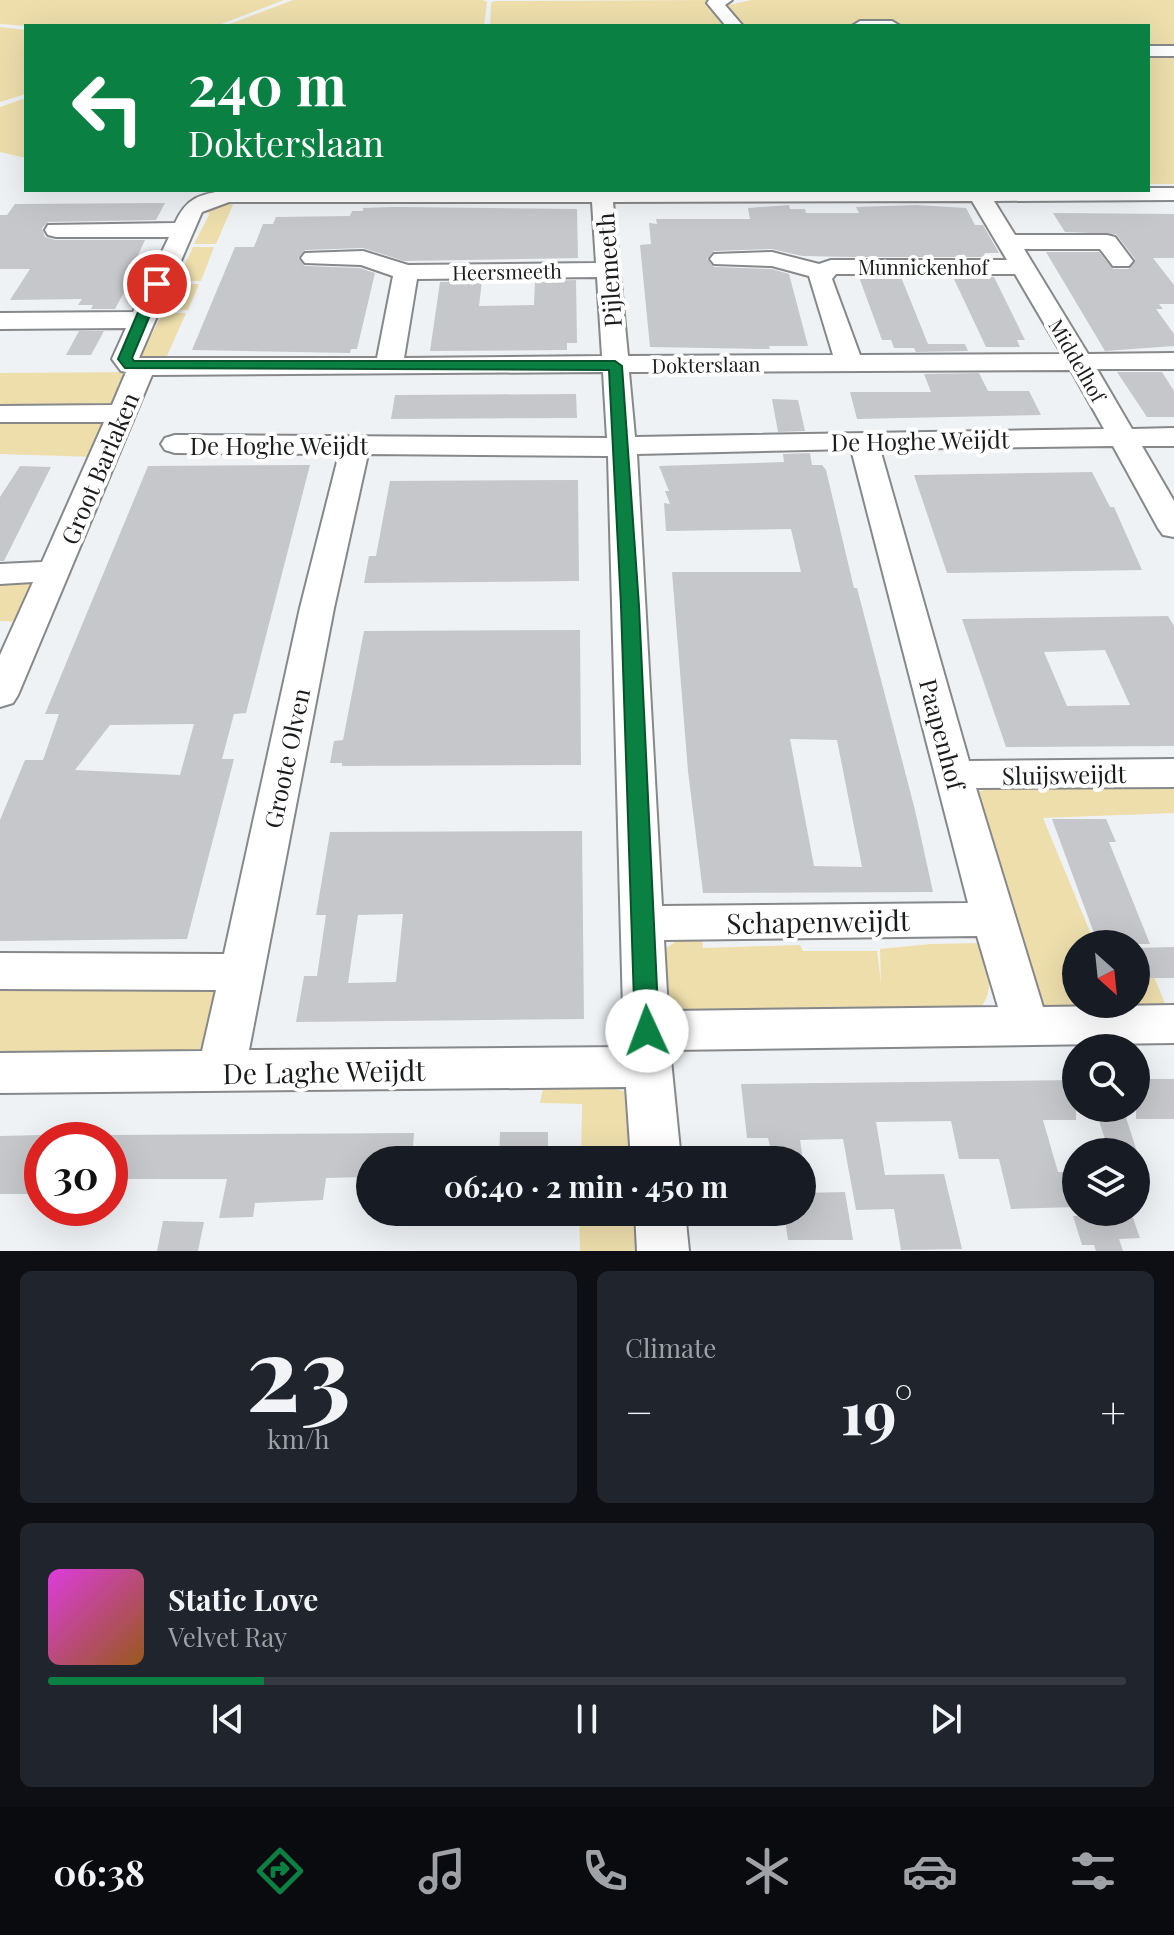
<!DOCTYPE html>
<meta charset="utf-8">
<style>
:root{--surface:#171b24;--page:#20242c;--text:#f1f3f6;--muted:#9ea1a6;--line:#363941;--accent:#0b8043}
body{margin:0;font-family:"Playfair Display",serif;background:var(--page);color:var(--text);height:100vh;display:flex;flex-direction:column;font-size:30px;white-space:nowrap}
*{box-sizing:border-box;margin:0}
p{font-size:26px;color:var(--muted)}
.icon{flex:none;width:44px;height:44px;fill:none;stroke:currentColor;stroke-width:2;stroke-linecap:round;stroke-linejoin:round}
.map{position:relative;height:1251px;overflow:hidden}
.drawer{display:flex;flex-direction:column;gap:20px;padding:20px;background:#0d0f14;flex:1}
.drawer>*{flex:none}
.hud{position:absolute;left:24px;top:24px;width:1126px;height:168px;border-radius:0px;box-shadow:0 8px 32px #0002;background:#0b8043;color:#fff;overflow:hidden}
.needle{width:52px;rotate:153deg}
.buttons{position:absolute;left:1062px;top:930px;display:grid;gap:16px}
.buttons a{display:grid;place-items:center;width:88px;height:88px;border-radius:50%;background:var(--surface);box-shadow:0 8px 32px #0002;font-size:40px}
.speed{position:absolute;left:24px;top:1122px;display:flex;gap:16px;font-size:40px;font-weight:700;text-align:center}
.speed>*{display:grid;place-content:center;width:104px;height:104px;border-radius:50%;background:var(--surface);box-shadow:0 8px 32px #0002;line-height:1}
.speed .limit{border:12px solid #d22;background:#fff;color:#111}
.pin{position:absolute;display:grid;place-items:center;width:68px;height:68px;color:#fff;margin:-34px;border:4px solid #fff;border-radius:50%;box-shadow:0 2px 8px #0007}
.me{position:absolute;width:88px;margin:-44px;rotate:358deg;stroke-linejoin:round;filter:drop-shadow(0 0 6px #0008)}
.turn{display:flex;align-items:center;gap:28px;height:168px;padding:0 32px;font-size:36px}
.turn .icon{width:104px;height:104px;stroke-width:2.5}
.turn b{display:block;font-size:56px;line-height:68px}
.big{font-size:60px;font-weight:700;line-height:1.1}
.drawer .widget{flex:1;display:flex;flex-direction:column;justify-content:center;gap:12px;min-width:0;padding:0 28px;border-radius:12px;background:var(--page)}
.drawer .dial{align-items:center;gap:0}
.dial b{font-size:104px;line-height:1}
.song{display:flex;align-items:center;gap:24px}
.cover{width:96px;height:96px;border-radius:12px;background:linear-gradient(135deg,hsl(300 70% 55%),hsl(30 70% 35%))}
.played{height:8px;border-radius:4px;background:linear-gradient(90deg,var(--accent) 20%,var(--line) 20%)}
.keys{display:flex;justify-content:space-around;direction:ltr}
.heat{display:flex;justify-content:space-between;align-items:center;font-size:44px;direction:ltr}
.drawer .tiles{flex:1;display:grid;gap:20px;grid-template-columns:1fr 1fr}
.widget:last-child{grid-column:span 2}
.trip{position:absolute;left:356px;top:1146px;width:460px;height:80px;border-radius:40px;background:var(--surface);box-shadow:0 8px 32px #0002;font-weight:700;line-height:80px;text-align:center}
.dock{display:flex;height:128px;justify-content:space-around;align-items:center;background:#090b0e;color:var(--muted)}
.dock .icon{width:56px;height:56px}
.dock .active{color:var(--accent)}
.dock b{font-size:36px;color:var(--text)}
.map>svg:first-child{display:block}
.green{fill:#eddeac}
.building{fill:#c5c7ca;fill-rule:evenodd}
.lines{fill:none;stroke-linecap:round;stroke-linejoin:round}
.minor-casing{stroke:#86888a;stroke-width:4}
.minor{fill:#fff;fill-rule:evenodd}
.route{fill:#0b8043;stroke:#07532c;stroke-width:2}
.labels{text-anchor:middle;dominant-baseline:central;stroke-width:8;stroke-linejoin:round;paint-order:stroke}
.far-street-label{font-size:20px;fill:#1b1c1c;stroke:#fff}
.street-label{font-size:24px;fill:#1b1c1c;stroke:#fff}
.near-street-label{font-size:28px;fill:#1b1c1c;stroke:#fff}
</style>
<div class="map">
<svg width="1174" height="1251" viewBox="0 0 1174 1251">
<rect width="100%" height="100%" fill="#eff2f5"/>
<g class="green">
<path d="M0,0h284l-68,26h-190l-26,-2z"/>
<path d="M293,0h190l4,2 -3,24h-260z"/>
<path d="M709,0l1,4 19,1 22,-5h423v184h-26v-158h-658l1,-23 4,-2z"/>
<path d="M0,27l26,3v64l-26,8z"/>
<path d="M26,98v60l-26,-6v-45z"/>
<path d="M235,200l-19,44h-22l15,-29 -1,-6z"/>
<path d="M193,247h21l-13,34h-24z"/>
<path d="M177,284h22l-11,26 -25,1z"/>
<path d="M163,313h23l-23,52 -25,-5z"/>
<path d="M132,372l-19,37 -113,1v-37z"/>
<path d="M112,418l-16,39 -96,-3v-35z"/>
<path d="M42,578l-20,44 -22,-1v-41z"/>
<path d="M989,789h185v24l-131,5 52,126h-19v60h60v-27h18l13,31 -125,1 -66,-217z"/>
<path d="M702,939l1,9 97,-3 3,6h74l4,32 -1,-34 50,-5 51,-1c6,23 15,44 0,64l-249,5 -48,6 -14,-14 -8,-53 16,-11z"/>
<path d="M225,982l-19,76h-206v-75z"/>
<path d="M602,1086l25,6 15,68h-61l1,-56 -42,-1 3,-15z"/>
<path d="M579,1212h66l4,39h-69z"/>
</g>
<g class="building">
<path d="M165,203l-9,17 -108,2 -6,6 3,9 10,3h90l-14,30 4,2 -20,37h-24l2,-4h-15l4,-6 -72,1 20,-31h-30v-54h7l8,-11z"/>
<path d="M789,205l1,4h15l1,4h53l-3,-6 60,-2 50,3 9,17h8l16,28h-14l-2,4h-130l-51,-1 -30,-7 -58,2 -7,8 7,8 58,2 17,5 19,72h-39l1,3 -120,-2 -10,-102 11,-1 -2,-21 8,1 -1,-5h94l-2,-11z"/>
<path d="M394,207l183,2 1,49 -174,3 -41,-13 -58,2 -7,8 7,8 55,2 15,5 -18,76h-6l-1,4 -158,-3 43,-103h19l9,-23h10l3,-7 74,-1 2,-5h11v-3z"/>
<path d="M1053,213l121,1v44h-21l21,27v19h-15l4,5h-7l18,25v12l-69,5 -59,-99h53l14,17h16l6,-10 -19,-25 -51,-2z"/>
<path d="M859,277h42l27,67h37l3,7 -52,1 -2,-4h-20l-3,-8h-9z"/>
<path d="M953,277h41l31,63h-8l3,7h-34z"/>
<path d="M576,280l1,63h-10v7l-137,1 10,-69 42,-1 -3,25 55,-1 1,-24z"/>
<path d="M79,331h25l-13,24h-25z"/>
<path d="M1117,372h45l12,19v26h-27z"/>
<path d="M979,373l9,18h41l12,24 -184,4 -7,-27h81l-7,-18z"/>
<path d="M576,394l1,24 -186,1 4,-24z"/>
<path d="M772,399l26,1 7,31 -27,1z"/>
<path d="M810,453l2,12h10l4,5 28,118h3l58,222 18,82 -230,1 -15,-122 -16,-199h129l-10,-43 -125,2 -2,-28 6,1 -5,-13h4l-10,-25 125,-4 -1,-8zM790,739l47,1 25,127 -48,-1z"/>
<path d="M310,465l-64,248 -12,1 -12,45h12l-47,180 -187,2v-121l25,-60h18l16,-46h-14l103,-248zM194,724l-14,51 -105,-5 35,-45z"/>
<path d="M20,466l31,1 -47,94h-4v-64z"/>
<path d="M1092,472l18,35h4l28,63 -195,3 -33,-98z"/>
<path d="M578,480l1,101 -215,2 5,-27h7l14,-75z"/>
<path d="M1168,616l6,10v120l-168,1 -44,-128zM1105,650l25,55 -63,1 -23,-54z"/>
<path d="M580,630l1,135 -239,1v-3h-12l4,-22 9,-1 21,-109z"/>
<path d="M1052,819h54l10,23h-7l41,102h-52z"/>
<path d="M582,831l2,188 -288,3 8,-46h13l9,-61h-10l14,-83zM403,914l-7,68 -48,1 10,-68z"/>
<path d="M1174,947v31h-38v-30z"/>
<rect x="1136" y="1079" width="38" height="40"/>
<path d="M1076,1080v40h-33l15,52h18v35l-65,2 -12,-50h-40l-8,-38 -75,1 9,53 59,-1 18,75 -61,1 -7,-41 -38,1 -13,-71 -43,1 3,20h-30l-5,-22h-21l-6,-54z"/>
<path d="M1095,1108h28l14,44h-28z"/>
<path d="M500,1132h48v28h-49z"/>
<path d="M414,1133l-2,27h-44l-2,17 -40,1 -3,22 -68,3 -2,14 -34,1 8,-39h-117v-44z"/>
<path d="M42,1135v59h-42v-58z"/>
<path d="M845,1192l8,48h-65l-4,-28h18v-19z"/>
<path d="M1132,1215l8,23 -21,1 4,12h-27l-2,-6h-12l-9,-29z"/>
<path d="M163,1221l41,1 -6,29h-41z"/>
</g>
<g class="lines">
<g class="minor-casing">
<g id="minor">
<path d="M709,0h23l-7,5 18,21h-17l-19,-23z"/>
<path d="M860,21h32l8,5h-48z"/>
<rect x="1148" y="46" width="26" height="10"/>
<path d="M1148,188h26v12l-180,1 21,34h92l8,2 18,24 -4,5h-16l-13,-17h-76l64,105 86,-1v16h-77l35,60 42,-1v18h-32l32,55v36l-11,-2 -5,-7 -45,-82 -233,3 89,312 205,-2v28l-198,1 67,219 131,-2v38l-504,7 11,110h-50l-5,-73 -626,6v-40l202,-2 14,-61 -216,-1v-36l224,1 76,-346 39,-154 -164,-1 -10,-3 -4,-6 4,-6 10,-3 432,3 -4,-66 -451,3 -134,320 -5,8 -13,4v-52l33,-73 -33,2v-20l42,-2 62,-140h-104v-16l112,-1 14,-33 -5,-1 -9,-12 14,-31 -126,1v-16l133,-1 36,-75h-113l-8,-2 -3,-5 3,-5 127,-2c12,-26 24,-28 51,-33zM972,201l35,59h-176l-12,4 -47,-12 -58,2 -4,5 4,5 58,2 37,10 24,79 -205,1 -15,-154zM229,202h363l4,61 -188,2 -45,-14 -58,2 -4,5 4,5 56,2 32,11 -16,82h-238l63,-146zM836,274h179l47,80 -202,1 -28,-76zM597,277l5,79 -198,2 13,-79zM1071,370l33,59 -469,8 -6,-65zM851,449l117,454 -306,3 -25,-452zM368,454l240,2 16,591 -375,3 85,-442zM977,936l21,71 -330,4 -4,-71z"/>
<path d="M635,1212h50l4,39h-52z"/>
</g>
</g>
<use href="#minor" class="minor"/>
</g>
<path class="route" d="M157,280l6,4 -31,74 2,3h481l7,5 17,240 20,425 -3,7 -9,3 -8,-3 -4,-7 -14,-425 -12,-236 -484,-2 -7,-9 32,-75z"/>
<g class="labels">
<g class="far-street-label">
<text x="923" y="266">Munnickenhof</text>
<text transform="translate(507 271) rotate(-1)">Heersmeeth</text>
<text transform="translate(1078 360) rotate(60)">Middelhof</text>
<text transform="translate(706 364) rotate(-1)">Dokterslaan</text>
</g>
<g class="street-label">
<text transform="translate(608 270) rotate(-94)">Pijlemeeth</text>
<text transform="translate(920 440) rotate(-1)">De Hoghe Weijdt</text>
<text x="279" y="445">De Hoghe Weijdt</text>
<text transform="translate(99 468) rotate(-67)">Groot Barlaken</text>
<text transform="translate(943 734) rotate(75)">Paapenhof</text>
<text transform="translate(286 758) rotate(-78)">Groote Olven</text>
<text transform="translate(1064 774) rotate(-1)">Sluijsweijdt</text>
</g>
<g class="near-street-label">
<text transform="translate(818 921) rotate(-1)">Schapenweijdt</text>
<text transform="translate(324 1071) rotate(-1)">De Laghe Weijdt</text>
</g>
</g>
</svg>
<div class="buttons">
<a><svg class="needle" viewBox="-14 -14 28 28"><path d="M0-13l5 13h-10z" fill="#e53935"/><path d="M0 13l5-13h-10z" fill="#9ea1a6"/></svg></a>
<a><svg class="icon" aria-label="search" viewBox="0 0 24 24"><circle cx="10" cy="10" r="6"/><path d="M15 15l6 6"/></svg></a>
<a><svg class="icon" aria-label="layers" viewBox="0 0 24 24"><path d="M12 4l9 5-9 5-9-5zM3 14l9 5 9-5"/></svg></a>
</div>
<div class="speed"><div class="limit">30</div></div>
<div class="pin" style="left:157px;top:284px;background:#d93025"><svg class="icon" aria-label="arrive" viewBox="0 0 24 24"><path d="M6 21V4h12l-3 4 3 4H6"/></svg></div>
<svg class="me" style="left:647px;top:1031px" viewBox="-20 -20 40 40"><circle r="19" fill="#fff"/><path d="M0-13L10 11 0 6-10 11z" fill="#0b8043"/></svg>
<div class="trip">06:40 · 2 min · 450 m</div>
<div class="hud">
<div class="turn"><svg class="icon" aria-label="left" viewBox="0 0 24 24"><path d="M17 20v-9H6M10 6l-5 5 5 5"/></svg><div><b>240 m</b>Dokterslaan</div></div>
</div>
</div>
<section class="drawer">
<div class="tiles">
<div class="widget dial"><b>23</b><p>km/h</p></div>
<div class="widget"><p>Climate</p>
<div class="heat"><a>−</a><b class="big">19°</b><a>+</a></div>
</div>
<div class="widget">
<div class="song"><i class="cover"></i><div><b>Static Love</b><p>Velvet Ray</p></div></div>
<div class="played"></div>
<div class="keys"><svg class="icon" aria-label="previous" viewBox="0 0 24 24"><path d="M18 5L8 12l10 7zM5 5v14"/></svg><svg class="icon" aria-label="pause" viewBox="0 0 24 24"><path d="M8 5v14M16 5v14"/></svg><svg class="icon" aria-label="next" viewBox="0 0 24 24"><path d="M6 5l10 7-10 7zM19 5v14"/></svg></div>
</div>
</div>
</section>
<nav class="dock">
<b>06:38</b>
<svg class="icon active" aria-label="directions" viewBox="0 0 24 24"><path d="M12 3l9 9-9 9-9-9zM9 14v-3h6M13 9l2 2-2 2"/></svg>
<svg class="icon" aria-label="music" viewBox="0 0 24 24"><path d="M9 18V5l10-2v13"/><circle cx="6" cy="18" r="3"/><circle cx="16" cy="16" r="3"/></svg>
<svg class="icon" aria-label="phone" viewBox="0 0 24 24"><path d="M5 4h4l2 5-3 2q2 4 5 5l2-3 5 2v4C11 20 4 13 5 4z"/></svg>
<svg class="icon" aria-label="climate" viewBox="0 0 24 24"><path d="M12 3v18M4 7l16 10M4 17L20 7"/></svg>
<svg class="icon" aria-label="car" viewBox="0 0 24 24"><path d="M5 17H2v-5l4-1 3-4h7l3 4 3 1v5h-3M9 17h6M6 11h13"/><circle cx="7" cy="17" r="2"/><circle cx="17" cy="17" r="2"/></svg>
<svg class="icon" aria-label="filters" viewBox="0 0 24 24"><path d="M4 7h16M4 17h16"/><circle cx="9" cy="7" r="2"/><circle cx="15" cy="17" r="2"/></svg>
</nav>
